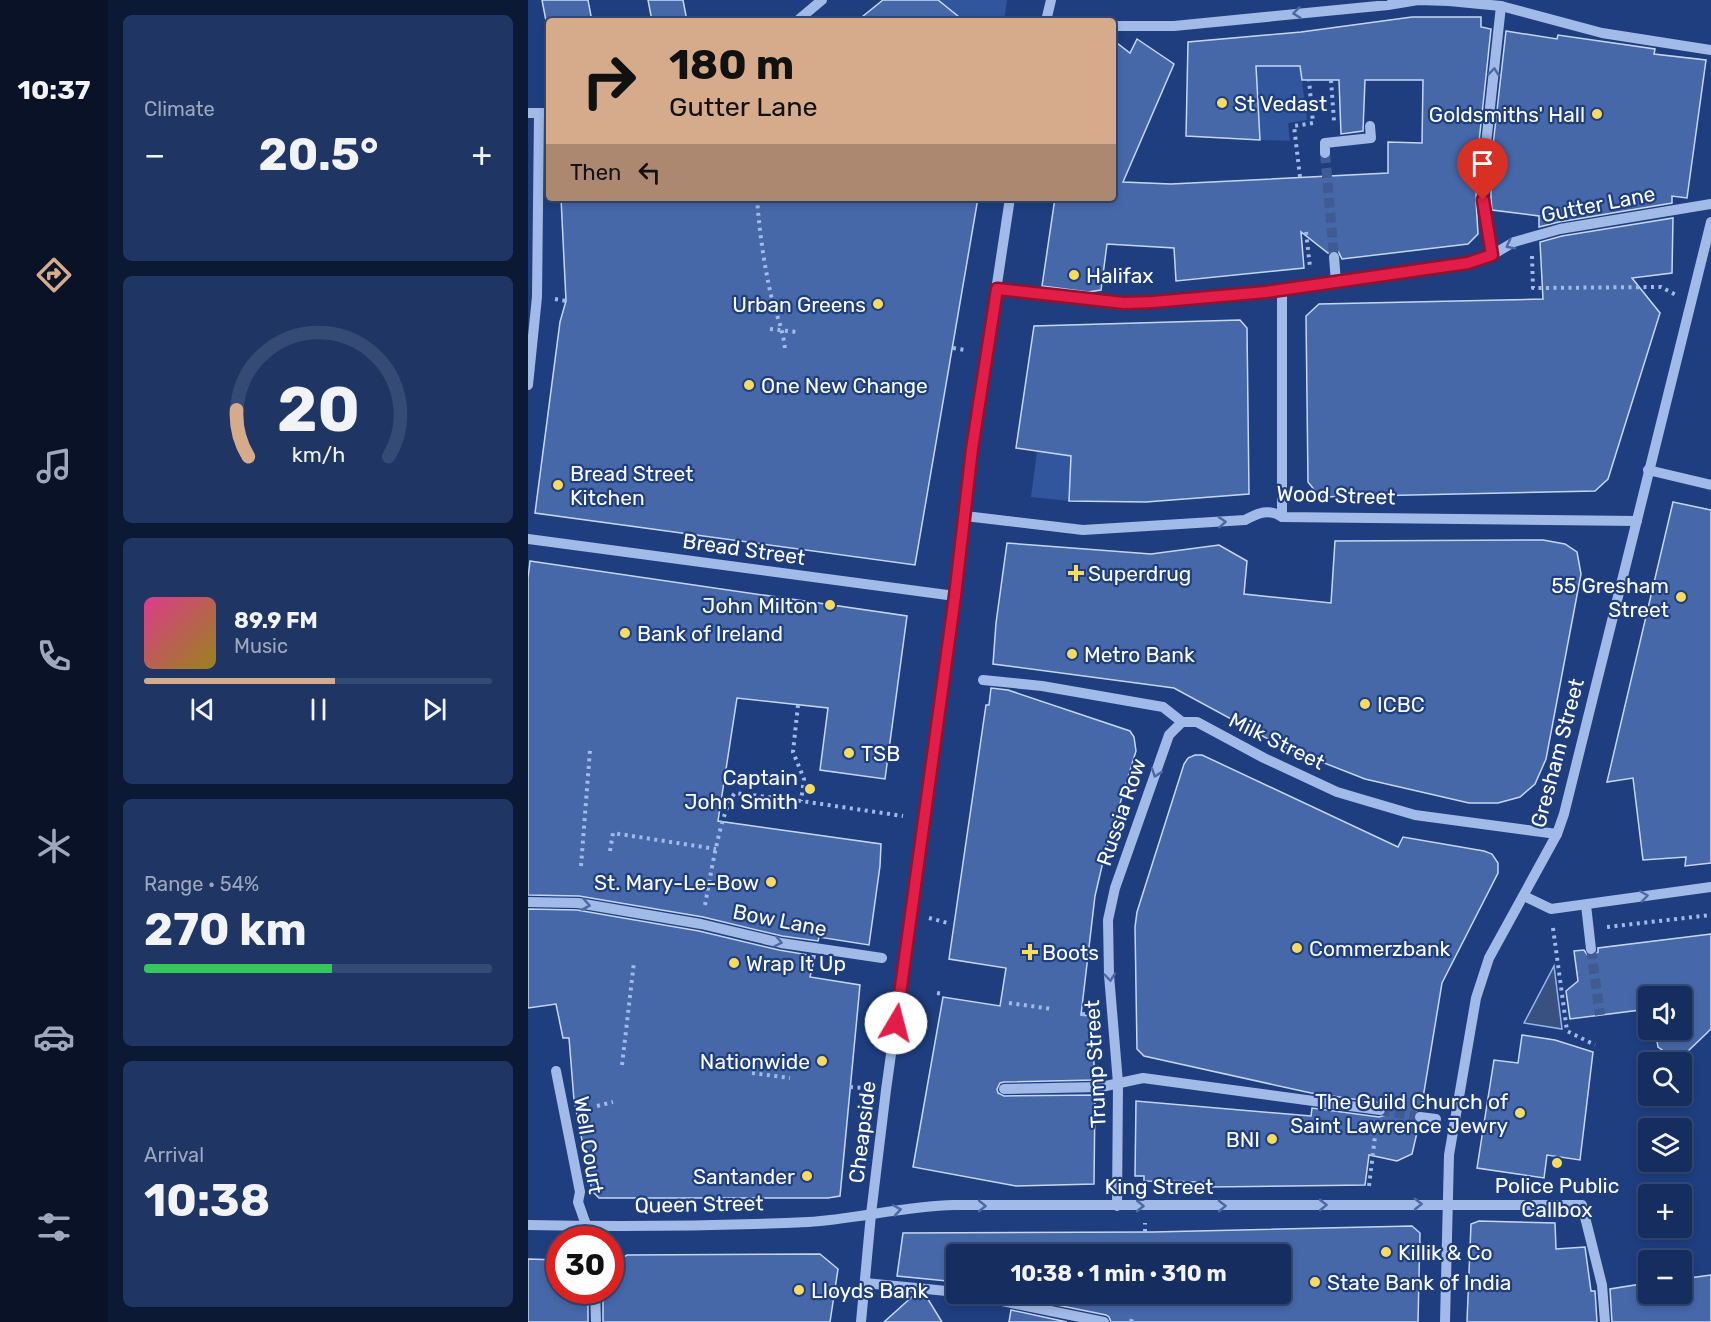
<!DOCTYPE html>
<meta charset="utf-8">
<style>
:root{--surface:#162e5f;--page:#1f3665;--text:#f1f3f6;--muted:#9ea8bd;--line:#354a74;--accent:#d6ab8b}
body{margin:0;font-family:Rubik,sans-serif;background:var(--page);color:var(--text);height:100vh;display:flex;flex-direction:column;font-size:22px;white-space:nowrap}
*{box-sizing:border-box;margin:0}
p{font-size:20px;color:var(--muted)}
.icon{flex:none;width:33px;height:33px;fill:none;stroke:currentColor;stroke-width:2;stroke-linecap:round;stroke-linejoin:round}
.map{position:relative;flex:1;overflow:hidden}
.details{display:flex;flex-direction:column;gap:15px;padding:15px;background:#0c1934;width:420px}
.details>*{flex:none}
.hud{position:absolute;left:18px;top:18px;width:570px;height:183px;border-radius:6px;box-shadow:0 3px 9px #0003,0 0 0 2px var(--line);background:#d6ab8b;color:#111;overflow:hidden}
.controls{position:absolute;left:1110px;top:986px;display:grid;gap:12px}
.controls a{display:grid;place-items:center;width:54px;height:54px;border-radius:6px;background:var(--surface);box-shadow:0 3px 9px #0003,0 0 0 2px var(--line);font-size:30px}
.speed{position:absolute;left:18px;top:1226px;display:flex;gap:12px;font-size:30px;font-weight:700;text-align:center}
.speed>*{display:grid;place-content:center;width:78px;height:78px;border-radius:50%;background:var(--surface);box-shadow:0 3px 9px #0003,0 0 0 2px var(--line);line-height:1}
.speed .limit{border:9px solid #d22;background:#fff;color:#111}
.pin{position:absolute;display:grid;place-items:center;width:51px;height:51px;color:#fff;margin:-62px -26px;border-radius:50% 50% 50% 0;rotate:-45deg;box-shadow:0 0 6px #0007}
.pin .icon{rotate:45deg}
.me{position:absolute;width:66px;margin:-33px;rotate:8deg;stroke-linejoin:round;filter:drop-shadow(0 0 4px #0008)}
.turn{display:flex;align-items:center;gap:21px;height:126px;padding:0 24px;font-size:27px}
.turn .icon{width:78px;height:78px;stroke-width:2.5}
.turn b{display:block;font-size:42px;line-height:51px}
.then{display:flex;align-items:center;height:57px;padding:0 24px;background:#0003;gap:12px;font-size:22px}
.big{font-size:45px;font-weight:700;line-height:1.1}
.details .card{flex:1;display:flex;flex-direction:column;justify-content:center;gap:9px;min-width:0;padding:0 21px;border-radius:9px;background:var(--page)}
.details .dial{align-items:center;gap:0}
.dial svg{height:156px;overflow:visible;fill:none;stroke:var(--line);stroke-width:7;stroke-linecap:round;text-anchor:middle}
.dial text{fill:var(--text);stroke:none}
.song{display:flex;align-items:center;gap:18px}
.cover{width:72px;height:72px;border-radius:9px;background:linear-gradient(135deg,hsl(330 70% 55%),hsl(50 70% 35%))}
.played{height:6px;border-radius:3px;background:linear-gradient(90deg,var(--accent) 55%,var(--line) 55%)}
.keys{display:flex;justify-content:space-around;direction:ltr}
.heat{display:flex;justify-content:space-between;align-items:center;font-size:33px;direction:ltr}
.charge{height:9px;border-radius:4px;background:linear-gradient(90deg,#34c759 54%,var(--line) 0)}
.trip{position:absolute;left:418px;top:1244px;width:345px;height:60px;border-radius:6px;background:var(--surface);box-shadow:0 3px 9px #0003,0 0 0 2px var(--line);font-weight:700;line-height:60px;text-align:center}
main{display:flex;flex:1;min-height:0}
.tabs{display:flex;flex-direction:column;width:108px;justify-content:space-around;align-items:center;background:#091226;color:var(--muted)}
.tabs .icon{width:42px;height:42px}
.tabs .current{color:var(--accent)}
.tabs b{font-size:27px;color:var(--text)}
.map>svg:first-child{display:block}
.green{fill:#31569d}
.water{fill:#395181;stroke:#95b4ea;stroke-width:1.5}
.building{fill:#4668a9;stroke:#c6d7f6;stroke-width:1.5}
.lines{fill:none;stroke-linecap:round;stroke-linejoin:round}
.minor-tunnel{stroke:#405b92;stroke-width:10;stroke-dasharray:10 5;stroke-linecap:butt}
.path{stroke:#a2bae8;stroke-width:4;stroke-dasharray:3 4.5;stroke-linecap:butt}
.minor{stroke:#a2bae8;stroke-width:10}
.oneway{stroke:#4c69a4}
.route-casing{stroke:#92132f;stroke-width:15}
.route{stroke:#e11d48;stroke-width:10}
.poi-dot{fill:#f7db61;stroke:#1e3e7f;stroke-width:2}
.labels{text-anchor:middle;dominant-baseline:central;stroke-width:4.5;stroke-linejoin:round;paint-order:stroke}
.poi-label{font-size:21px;fill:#fff;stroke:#1e3e7f;text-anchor:start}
.street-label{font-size:21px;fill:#fff;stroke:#1e3e7f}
</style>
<main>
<nav class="tabs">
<b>10:37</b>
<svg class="icon current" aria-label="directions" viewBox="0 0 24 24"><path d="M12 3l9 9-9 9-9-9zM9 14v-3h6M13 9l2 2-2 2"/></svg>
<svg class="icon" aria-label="music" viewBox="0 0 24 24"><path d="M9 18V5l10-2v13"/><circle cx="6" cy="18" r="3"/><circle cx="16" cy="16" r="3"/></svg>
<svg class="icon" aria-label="phone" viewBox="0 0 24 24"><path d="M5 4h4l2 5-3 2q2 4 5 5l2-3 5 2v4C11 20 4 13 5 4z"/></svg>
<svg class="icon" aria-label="climate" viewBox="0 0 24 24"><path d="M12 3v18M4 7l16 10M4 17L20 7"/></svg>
<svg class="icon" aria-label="car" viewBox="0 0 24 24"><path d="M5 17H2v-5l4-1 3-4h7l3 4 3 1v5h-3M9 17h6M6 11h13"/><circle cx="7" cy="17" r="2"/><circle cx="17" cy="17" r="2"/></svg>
<svg class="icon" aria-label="filters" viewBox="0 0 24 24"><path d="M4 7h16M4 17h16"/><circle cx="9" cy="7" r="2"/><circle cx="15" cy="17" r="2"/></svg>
</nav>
<section class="details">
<div class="card"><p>Climate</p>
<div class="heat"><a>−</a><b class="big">20.5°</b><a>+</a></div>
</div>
<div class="card dial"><svg viewBox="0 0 100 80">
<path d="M14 69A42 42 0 1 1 86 69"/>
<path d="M14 69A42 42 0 0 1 8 45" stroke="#d6ab8b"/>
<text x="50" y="56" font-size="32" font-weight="700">20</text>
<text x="50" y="72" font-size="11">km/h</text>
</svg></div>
<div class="card">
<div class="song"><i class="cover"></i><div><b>89.9 FM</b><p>Music</p></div></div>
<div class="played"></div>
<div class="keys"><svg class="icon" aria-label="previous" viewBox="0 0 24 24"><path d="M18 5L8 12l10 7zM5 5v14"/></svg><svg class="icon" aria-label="pause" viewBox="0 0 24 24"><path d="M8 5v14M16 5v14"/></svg><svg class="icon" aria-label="next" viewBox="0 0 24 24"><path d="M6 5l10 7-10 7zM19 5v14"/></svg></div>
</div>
<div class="card"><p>Range · 54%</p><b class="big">270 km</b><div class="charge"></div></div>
<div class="card"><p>Arrival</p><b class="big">10:38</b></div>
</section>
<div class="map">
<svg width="1183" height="1322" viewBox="0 0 1183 1322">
<rect width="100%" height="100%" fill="#1e3e7f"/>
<g class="green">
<path d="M410,0h69l-3,21h-40z"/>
<path d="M728,66h44l7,54 -19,3 2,18 -30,-1z"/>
<path d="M509,451l34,5 -2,45 -38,-4z"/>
</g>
<path class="water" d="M1026,966l8,63 -38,-6z"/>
<g class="building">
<path d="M14,0h46l4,21h-46z"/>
<path d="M120,0h35l4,21h-35z"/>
<path d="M355,0h55l26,21h-107z"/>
<path d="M884,17h69v10l10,2 -14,132 -1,39 2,34 -10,10 -126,15 -4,-8 -5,-1 -5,3 -27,-21 3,36 -128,13 -2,-33 -67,-4 -6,46 -13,2 -46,-6 13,-88h58v-158l17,13 7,-14 37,25 -51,118 48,2 217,-11v-31l34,1 1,-63h-58l-2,51 -22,3 -2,-54h-37l-2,-14h-44l4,74 -74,-4 2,-94 113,-10z"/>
<path d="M978,31l51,8 1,-4 97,14 -1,5 52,6 -19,138 -15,-2v7l-113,19 -20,5v-11l-47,-6 -1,-11v-36z"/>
<path d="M33,198h417l-63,367 -380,-52 25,-191 6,-21z"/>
<path d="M1145,218l-1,55 -40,5 28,35 -52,166 -13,12 -275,6 -12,-15 -2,-166 13,-12 224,-5 -3,-57 22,-6z"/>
<path d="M712,320l7,8 2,166 -103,8 -77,-1 2,-45 -55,-8 18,-122z"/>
<path d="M1145,502l38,8v353l-26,3 1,-9 -43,3 -10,-82 -26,4z"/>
<path d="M1015,540l22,4 12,8 4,22 -35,185 -11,25 -15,13 -22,6h-29l-104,-24 -84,-33 -107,-58 -181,-24 3,-41 11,-80 144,11 68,-9 28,16 -3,33 87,9 4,-62z"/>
<path d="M2,561l377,55 -22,163 -65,-9 8,-62 -91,-10 -19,123 163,23 -1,22 -11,79 -50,-8 -1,4 -36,-5 -79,-19 -124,-21 -51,-1v-317z"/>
<path d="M463,688l17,2 122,41 4,6 2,14 -31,102 -10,43 -14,119 10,1 4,64 -91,2 -4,1 -3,6 1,4 6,3 91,-1 -1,89 -78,2 -103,-19 30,-170 57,9 6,-38 -57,-9 37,-254h3z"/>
<path d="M667,755h7l196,92 5,-10 81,14 8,3 6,9v10l-56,110 -21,127h-4l-4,6v4l6,4 -7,30 -15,7 -28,-6 -4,30 -156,2 -1,-5 -64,-1v-5h-9l1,-75 175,15 1,-8 67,9 7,-2 1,-5 -2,-6 -4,-1 -70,-10 -167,-37 -7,-7 -2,-122 2,-15 47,-148 4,-6z"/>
<path d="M0,909l49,1 122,21 80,19 36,6 -5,21 50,8 -20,211 -12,2h-229l-7,-7 -18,-91 -5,-62h-6l-7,-34 -28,4z"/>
<path d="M1183,934v95l-24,23 -19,2 -10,-7 -3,-18h27v-33h-34v13l-78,10 -4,-28 12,-10 -4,-30 10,-1 4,6h4l6,-4v-4z"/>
<path d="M994,1035l33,5 38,12 -13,108 -33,-5 -3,23 -67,-10 17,-108 24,3z"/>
<path d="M951,1221l76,2 1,26 29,-2 6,44h4l2,31h-130l4,-98z"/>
<path d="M884,1226l8,7 -2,89h-307l-2,-5 -3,-2 -93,-19 1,-3h267v-39h-324v28l-60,-6 6,-43 250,-1z"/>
<path d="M292,1254l18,15 -8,53h-227v-32h9l-1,-25 16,-10z"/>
<path d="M0,1259l32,1v30h28v32h-60z"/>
<path d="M1183,1275v47h-99l-2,-33 38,-6v10h34v-14z"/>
<path d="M386,1295l12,1 16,26h-58z"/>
<path d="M483,1310l56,12h-58z"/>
</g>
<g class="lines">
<g class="minor-tunnel">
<path d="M797,153l9,104"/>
<path d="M1063,949l9,66"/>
<path d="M852,1110l40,7"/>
</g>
<g class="path">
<path d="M803,80l3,41h-3"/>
<path d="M772,177l-6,-51 19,-3 -4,-43"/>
<path d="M229,198c2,29 6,59 12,88 4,22 14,41 16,63"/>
<path d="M778,232l4,35"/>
<path d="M1004,256l1,32 128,-1 15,8"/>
<path d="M27,299l11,2"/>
<path d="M242,329l27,3"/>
<path d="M425,348l12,2"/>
<path d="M270,705l-5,47 11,27 -3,22"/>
<path d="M82,851l3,-18 103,16"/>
<path d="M53,866l9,-116"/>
<path d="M177,905c5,-25 15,-94 30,-112l66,8 102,15"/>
<path d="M401,918l19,5"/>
<path d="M1079,927l104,-12"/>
<path d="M1025,928l14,103 28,14"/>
<path d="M409,993l6,1"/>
<path d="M481,1003l43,6"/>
<path d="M554,1014l14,1"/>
<path d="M94,1065l12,-103"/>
<path d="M224,1073l38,5"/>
<path d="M322,1087l14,1"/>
<path d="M69,1106l16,-4"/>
<path d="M841,1186l7,-58"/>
<path d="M617,1232v-9"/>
<path d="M603,1322l2,-7"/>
</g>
<g class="minor">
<path d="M269,21l25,-21"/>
<path d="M518,21l5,-21"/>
<path d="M585,26h61l214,-21 30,-5 31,1 52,5 101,27 109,17"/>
<path d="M0,113h21"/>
<path d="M797,153v-10l46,-5 -1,-12"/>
<path d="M964,255l-9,-55 1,-38 17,-156"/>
<path d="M806,257l2,25"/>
<path d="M469,289l127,14 29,-1 129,-12 186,-27 24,-8 22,-13 46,-13 151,-25"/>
<path d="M0,385l9,-88 2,-184"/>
<path d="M1120,470l63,15"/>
<path d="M437,516l118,14 162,-10c13,-7 24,-12 37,-3l355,4"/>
<path d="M754,517v-227"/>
<path d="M0,539l427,57"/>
<path d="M455,680l59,6 121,21 19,15h15l67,36 73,34 78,23 142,19"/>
<path d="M996,896l27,13 160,-22"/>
<path d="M0,902l50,1 123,21 80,19 101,15"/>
<path d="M1058,905l5,44"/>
<path d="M28,1071l24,121 -2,10 13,37"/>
<path d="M476,1089l97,-2 42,-9 237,32"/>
<path d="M892,1117l16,2"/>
<path d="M589,1206l1,-123 -9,-108 -1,-55 7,-32 54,-153 13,-13"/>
<path d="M0,1225c93,2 187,1 280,-3 49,-3 96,-16 146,-17h628l20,80 3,37"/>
<path d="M337,1283l92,9"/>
<path d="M67,1290l1,32"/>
<path d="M435,1293l141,29"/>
<path d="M333,1322l10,-108 15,-124 69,-494 17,-147 38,-251"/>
<path d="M917,1322l4,-167 27,-157 13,-40 68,-124 7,-20 147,-592"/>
</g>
</g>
<defs><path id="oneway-chevron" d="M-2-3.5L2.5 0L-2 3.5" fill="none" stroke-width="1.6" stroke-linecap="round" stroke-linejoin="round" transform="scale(1.5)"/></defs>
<g class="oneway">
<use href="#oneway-chevron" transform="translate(769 13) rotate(174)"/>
<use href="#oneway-chevron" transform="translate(966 72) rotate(-84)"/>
<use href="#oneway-chevron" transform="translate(982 245) rotate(153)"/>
<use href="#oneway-chevron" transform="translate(694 522) rotate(-4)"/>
<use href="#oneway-chevron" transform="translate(628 773) rotate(109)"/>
<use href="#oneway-chevron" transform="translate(1116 896) rotate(-8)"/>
<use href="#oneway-chevron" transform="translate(58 905) rotate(10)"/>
<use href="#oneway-chevron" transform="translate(250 942) rotate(12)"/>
<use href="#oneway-chevron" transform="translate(582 977) rotate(85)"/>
<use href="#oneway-chevron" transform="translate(890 1204) rotate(-1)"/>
<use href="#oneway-chevron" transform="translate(795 1205) rotate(-1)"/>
<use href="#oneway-chevron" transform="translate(454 1206) rotate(1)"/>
<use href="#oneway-chevron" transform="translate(612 1206) rotate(1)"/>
<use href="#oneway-chevron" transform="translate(694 1206) rotate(-1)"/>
<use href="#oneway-chevron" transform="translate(369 1210) rotate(-9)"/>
</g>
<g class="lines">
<g class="route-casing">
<path id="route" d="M368,1023l59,-427 17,-147 25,-160 127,14 29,-1 113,-10 202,-29 24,-8 -9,-55"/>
</g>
<use href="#route" class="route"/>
</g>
<g class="poi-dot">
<circle cx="694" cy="103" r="6"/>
<circle cx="1069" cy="114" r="6"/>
<circle cx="546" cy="275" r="6"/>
<circle cx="350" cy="304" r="6"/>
<circle cx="221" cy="385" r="6"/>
<circle cx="30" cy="485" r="6"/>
<path d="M545 564h6v6h6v6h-6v6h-6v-6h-6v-6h6z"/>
<circle cx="1153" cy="597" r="6"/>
<circle cx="302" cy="605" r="6"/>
<circle cx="97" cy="633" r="6"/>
<circle cx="544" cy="654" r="6"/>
<circle cx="837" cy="704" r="6"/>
<circle cx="321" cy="753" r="6"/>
<circle cx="282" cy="789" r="6"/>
<circle cx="243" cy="882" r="6"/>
<circle cx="769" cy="948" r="6"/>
<path d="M499 943h6v6h6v6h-6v6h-6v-6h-6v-6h6z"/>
<circle cx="206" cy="963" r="6"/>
<circle cx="294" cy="1061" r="6"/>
<circle cx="992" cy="1113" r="6"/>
<circle cx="744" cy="1139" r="6"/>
<circle cx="1029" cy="1163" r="6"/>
<circle cx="279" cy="1176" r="6"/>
<circle cx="858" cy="1252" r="6"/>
<circle cx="787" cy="1282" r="6"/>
<circle cx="271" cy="1290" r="6"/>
</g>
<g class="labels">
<g class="poi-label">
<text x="706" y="103">St Vedast</text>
<text x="1057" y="114" text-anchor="end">Goldsmiths' Hall</text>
<text x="558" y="275">Halifax</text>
<text x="338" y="304" text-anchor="end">Urban Greens</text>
<text x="233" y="385">One New Change</text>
<text x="42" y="473">Bread Street<tspan x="42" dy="24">Kitchen</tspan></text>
<text x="560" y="573">Superdrug</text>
<text x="1141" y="585" text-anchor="end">55 Gresham<tspan x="1141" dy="24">Street</tspan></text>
<text x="290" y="605" text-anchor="end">John Milton</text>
<text x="109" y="633">Bank of Ireland</text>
<text x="556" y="654">Metro Bank</text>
<text x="849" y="704">ICBC</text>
<text x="333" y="753">TSB</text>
<text x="270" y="777" text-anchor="end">Captain<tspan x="270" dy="24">John Smith</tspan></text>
<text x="231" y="882" text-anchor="end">St. Mary-Le-Bow</text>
<text x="781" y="948">Commerzbank</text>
<text x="514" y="952">Boots</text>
<text x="218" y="963">Wrap It Up</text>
<text x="282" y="1061" text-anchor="end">Nationwide</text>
<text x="980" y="1101" text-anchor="end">The Guild Church of<tspan x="980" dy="24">Saint Lawrence Jewry</tspan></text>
<text x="732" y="1139" text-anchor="end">BNI</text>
<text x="267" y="1176" text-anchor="end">Santander</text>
<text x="1029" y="1185" text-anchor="middle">Police Public<tspan x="1029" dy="24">Callbox</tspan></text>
<text x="870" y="1252">Killik &amp; Co</text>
<text x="799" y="1282">State Bank of India</text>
<text x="283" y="1290">Lloyds Bank</text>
</g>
<g class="street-label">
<text transform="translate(1070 204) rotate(-11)">Gutter Lane</text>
<text transform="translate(808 495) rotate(2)">Wood Street</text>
<text transform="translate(216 549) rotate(8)">Bread Street</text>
<text transform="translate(749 741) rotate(26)">Milk Street</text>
<text transform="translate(1029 753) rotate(-75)">Gresham Street</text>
<text transform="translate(593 812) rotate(-71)">Russia Row</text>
<text transform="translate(252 920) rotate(11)">Bow Lane</text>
<text transform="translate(567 1064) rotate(-93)">Trump Street</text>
<text transform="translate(334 1132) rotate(-83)">Cheapside</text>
<text transform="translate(61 1145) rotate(81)">Well Court</text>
<text x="631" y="1186">King Street</text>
<text transform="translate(171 1204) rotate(-1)">Queen Street</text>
</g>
</g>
</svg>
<div class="controls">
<a><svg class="icon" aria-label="sound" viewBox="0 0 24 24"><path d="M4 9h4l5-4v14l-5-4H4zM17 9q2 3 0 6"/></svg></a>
<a><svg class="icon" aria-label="search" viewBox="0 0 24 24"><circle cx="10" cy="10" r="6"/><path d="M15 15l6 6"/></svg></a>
<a><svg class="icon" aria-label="layers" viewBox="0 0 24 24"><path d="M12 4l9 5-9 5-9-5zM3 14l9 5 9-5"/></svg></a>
<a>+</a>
<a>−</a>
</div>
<div class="speed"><div class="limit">30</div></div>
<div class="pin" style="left:955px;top:200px;background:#d93025"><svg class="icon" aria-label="arrive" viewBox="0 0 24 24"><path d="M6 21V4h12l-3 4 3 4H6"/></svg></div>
<svg class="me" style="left:368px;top:1023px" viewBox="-20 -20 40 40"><circle r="19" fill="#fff"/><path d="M0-13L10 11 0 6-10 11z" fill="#e11d48"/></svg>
<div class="trip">10:38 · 1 min · 310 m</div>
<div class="hud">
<div class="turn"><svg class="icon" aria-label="right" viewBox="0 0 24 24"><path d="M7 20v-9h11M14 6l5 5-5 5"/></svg><div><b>180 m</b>Gutter Lane</div></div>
<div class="then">Then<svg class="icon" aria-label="left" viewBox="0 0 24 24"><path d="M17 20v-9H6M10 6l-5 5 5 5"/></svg></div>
</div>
</div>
</main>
